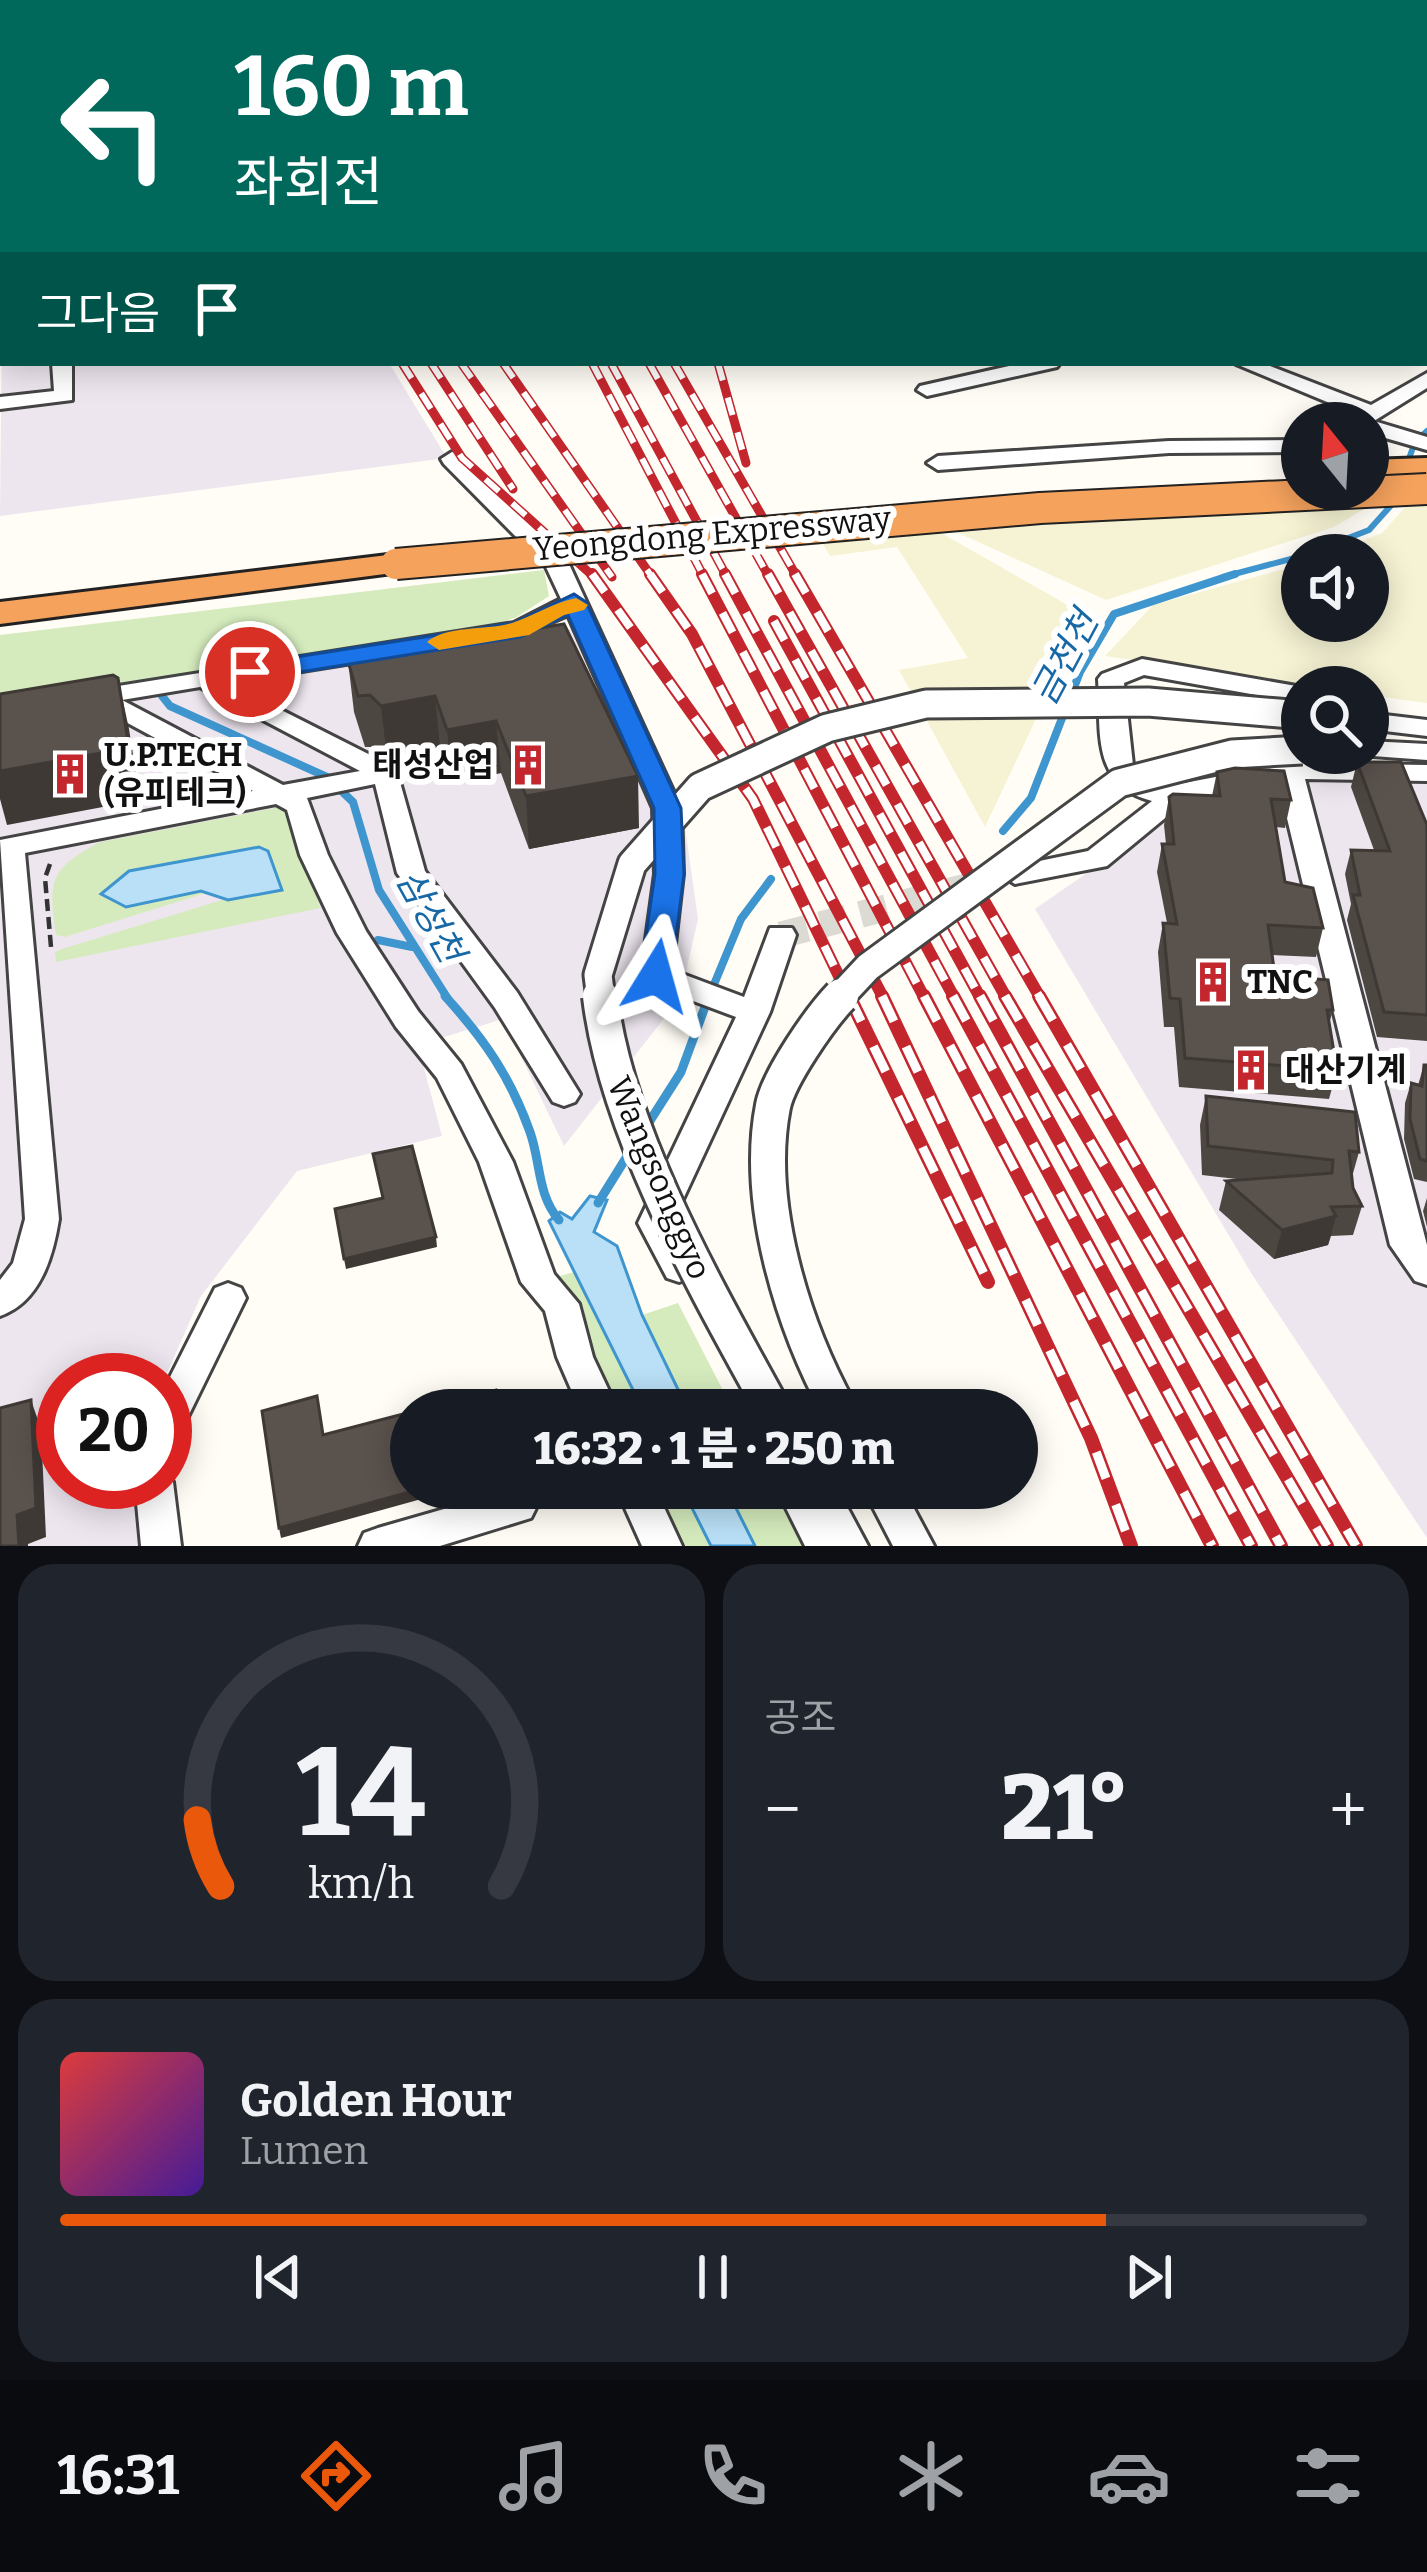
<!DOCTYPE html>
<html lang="ko">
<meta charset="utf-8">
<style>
:root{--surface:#171b24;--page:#20242c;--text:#f1f3f6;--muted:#9ea1a6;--line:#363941;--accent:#ea580c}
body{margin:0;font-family:Bitter,"Noto Sans KR",serif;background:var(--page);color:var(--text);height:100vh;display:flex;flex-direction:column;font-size:45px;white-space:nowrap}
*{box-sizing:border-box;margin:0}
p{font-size:39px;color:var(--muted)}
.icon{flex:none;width:66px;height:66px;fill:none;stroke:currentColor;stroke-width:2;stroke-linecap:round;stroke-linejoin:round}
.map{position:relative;height:1546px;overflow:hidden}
.drawer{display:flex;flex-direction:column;gap:18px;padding:18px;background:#0d0f14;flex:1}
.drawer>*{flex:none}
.hud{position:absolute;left:0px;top:0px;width:1428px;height:366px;box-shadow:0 6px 30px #0003;background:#00695c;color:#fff;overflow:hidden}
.needle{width:78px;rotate:342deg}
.controls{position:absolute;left:1281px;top:402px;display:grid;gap:24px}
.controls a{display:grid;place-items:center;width:108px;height:108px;border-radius:50%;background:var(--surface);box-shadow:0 6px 30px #0003;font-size:60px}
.speed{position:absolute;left:36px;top:1353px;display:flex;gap:24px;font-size:60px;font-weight:700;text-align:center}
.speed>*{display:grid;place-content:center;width:156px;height:156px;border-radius:50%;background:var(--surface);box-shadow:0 6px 30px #0003;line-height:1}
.speed .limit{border:18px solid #d22;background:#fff;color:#111}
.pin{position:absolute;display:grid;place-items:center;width:102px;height:102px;color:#fff;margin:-51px;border:6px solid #fff;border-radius:50%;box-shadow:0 3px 12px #0007}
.me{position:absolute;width:132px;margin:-66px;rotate:8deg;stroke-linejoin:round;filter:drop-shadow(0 0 9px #0008)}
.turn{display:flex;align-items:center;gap:42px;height:252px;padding:0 36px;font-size:54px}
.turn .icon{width:156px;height:156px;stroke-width:2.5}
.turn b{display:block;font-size:84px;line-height:102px}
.then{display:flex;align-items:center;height:114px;padding:0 36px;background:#0003;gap:24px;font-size:45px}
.big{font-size:90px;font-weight:800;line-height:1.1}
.drawer .card{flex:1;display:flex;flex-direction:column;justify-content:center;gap:18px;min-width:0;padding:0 42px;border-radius:36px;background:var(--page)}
.drawer .dial{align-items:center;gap:0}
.dial svg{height:312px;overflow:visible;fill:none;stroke:var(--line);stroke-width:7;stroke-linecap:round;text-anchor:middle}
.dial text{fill:var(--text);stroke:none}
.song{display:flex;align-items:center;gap:36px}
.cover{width:144px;height:144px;border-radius:18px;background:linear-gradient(135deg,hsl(0 70% 55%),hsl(260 70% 35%))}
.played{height:12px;border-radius:6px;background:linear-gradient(90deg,var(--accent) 80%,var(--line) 80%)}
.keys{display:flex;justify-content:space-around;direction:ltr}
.heat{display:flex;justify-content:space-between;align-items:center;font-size:66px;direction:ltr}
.drawer .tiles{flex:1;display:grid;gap:18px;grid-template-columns:1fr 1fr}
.card:last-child{grid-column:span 2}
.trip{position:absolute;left:390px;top:1389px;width:648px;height:120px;border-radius:60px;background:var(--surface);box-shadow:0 6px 30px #0003;font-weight:800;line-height:120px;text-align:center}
.tab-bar{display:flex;height:192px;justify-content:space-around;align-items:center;background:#090b0e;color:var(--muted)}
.tab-bar .icon{width:84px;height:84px}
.tab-bar .on{color:var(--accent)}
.tab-bar b{font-size:54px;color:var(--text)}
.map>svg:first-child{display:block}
.industrial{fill:#eee6ef}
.farmland{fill:#f6f3d4}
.green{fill:#d5ebbd}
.water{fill:#b9e0f7;stroke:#3f96cf;stroke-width:3}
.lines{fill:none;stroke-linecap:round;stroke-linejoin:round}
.stream-far2{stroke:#3f96cf;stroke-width:6}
.stream-far1{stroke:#3f96cf;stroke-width:8}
.stream{stroke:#3f96cf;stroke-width:9}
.minor-tunnel{stroke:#dbdad3;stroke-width:27;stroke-dasharray:27 14;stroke-linecap:butt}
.minor-casing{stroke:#444;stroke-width:6}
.highway-casing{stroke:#222;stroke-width:6}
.path{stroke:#333;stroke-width:4.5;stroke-dasharray:12 6;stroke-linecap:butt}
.minor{fill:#fff;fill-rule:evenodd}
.highway{fill:#f5a25d;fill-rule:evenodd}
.rail-far3-casing{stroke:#c4262e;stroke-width:8}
.rail-far2-casing{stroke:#c4262e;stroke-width:9}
.rail-far1-casing{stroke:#c4262e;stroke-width:12}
.rail-casing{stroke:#c4262e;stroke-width:14}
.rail-far3{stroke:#fff;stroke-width:4.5;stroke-dasharray:14;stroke-linecap:butt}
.rail-far2{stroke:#fff;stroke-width:6;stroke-dasharray:18;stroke-linecap:butt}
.rail-far1{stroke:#fff;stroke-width:8;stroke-dasharray:22;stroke-linecap:butt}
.rail{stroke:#fff;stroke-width:9;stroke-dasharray:28;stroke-linecap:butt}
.minor-bridge-far1-casing{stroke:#444;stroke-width:33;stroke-linecap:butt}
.minor-bridge-casing{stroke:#444;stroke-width:40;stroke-linecap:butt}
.highway-bridge-casing{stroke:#222;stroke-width:34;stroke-linecap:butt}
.minor-bridge-far1{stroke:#fff;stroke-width:27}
.minor-bridge{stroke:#fff;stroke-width:34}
.highway-bridge{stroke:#f5a25d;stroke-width:30}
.wall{fill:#4d4742}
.shaded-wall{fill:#3f3936}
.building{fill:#5a524d;stroke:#3f3936;stroke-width:3}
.route{fill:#1a73e8;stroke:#114b97;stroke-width:3}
.slow{fill:#f59e0b}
.labels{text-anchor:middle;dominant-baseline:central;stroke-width:12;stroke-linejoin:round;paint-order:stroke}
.street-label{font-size:33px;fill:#111;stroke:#fff}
.poi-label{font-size:33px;font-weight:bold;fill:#111;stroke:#fff;text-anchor:start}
.water-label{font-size:36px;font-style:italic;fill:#1768a6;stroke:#fff}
</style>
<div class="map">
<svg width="1427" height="1546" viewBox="0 0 1427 1546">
<rect width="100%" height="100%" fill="#fffdf5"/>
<g class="industrial">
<path d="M486,0h941v122l-2,-119z"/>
<path d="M3,200v163h386l58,95 -447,58z"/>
<path d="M600,625l28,77 56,118 14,99 -18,79 -116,148 -61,-127 -85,26 24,91 -145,35 -96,125 -37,84h-101v102h74l5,64h-142v-838z"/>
<path d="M1302,777l125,4v757l-174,-262 -218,-367 121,-84 55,-31z"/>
</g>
<g class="farmland">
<path d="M1427,502v201l-59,-8v-8h-58l-205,-31 48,-51 149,-41v57h66v-66h-43l57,-22 27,-30z"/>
<path d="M1374,503l-40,24 -228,73 -165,-75z"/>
<path d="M929,526l156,89 -100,212 -86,-157 69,-12 -71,-111 -67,9 -13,-22z"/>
</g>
<g class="green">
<path d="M0,0h315l1,3h-313l-3,176z"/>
<path d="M544,570l5,26 -32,21 -38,13 -384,57 -95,21v-73z"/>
<path d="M285,806l8,4 27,98 -264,54 -1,-10 7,-3 163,-50 56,-9 -22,-43 -130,24 -27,22h104l-141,44 -9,-2c-8,-54 -7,-66 44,-93z"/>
<path d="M574,1272l69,138h-44l-60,-128z"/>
<path d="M678,1303l55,107h-45l-46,-95z"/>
<path d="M635,1488h47l29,58h-49z"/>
<path d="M726,1488h47l31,58h-49z"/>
</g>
<g class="water">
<path d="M259,847l9,4 14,39 -54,10 -27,-9 -75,16 -25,-13 28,-23z"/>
<path d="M590,1196l17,4 -13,32 23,14 25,69 46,95h-45l-94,-189 11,-9 12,7z"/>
<path d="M682,1488h44l29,58h-44z"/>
</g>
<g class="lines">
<g class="stream-far2">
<path d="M1407,464l8,-22 12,-11"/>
<path d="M1304,555l65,-25 26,-29"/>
<path d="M1223,577l79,-21"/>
</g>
<g class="stream-far1">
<path d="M162,696l8,10 157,71 26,25 26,88 69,109"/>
<path d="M1003,831l28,-33 49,-126 34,-58 121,-40"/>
<path d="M378,940l34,7"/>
<path d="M708,999l33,-80 30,-40"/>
</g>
<g class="stream">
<path d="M445,996c39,43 65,80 85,136 11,31 7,62 29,88"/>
<path d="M646,1127l35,-55 28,-76"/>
<path d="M598,1203l33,-53"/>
</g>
<path class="minor-tunnel" d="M781,935l201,-52"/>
<g class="minor-casing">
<g id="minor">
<path d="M100,0h19l2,3h-19z"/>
<rect x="1425" y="124" width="2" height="10"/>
<rect x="1425" y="164" width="2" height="12"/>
<rect x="0" y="227" width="3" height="10"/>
<path d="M1425,251h2l-2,13z"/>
<path d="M1425,272l2,1v12l-2,-1z"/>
<path d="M1425,316l2,1v12l-2,-1z"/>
<path d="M52,363h20v37l-72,9v-12l54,-6z"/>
<path d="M1022,363h38l-3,4 -130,29 -10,-6 3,-4z"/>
<path d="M1262,363l109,42 56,-32v15l-53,33 53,16v13l-59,-17v-10l-20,-2 8,-7 -120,-50z"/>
<path d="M1302,440v12l-133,1 -231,17 -11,-7 11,-7 231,-15z"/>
<path d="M452,452l8,2 109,110 112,244 2,66 -11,96 72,27 26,-69h22l4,7 -26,77 -98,211 25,45 -6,10 -12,4 -12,-4 -29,-55 98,-206 -91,-34 -4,-7 14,-102 -2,-66 -85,-193 -48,21 -292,47 168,85 29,103 92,121 63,102 -5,8 -11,4 -11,-4 -58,-94 -98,-135 -22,-89 -68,14 21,57 38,76 52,80 43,53 52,98 41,112 25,30 14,53 25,53h-38l-23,-53 -12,-46 -24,-29 -42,-120 -42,-84 -41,-51 -59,-94 -37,-78 -13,-45 -11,-6 -251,49 34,366c-6,38 -19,83 -59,97v-36l13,-17 12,-44 -25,-379 253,-49 -166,-90 -4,-5 4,-5 427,-68 47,-24 -15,-32 -102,-103 -3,-5zM200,687l160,84 -77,14 -161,-85z"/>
<path d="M1142,659l160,28v16l-158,-28 -20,8 9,82 20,19 31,-1 105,-20 138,2v16l-122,-2 122,466v40l-12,-4 -25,-36 -112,-464 -91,19 -80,66 -92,18 -14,-9 14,-9 73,-15 64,-50c-62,-16 -51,-71 -54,-122l4,-5z"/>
<path d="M1368,713l59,7v16l-59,-7z"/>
<path d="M1368,741l59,3v16l-68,-5 9,-2z"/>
<path d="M228,1283l13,5 5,10 -68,139 -13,4v-54l50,-99z"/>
<path d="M165,1469l8,13 8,64h-40l-6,-64h30z"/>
<path d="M517,1488l14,6 6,12 -6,12 -91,28h-82l6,-13 14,-5z"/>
<path d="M616,1488h39l27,58h-40z"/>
<path d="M776,1488h61l31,58h-63z"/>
<path d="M863,1488h40l31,58h-41z"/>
</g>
</g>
<g class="highway-casing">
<g id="highway">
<path d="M1427,458v18l-59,2v-18z"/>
<path d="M396,554l12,3 5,7 -5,7 -408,53v-22z"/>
</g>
</g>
<path class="path" d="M50,864l-5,14 6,69"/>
<use href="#minor" class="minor"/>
<use href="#highway" class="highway"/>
<g class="rail-far3-casing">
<path id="rail-far3" d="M1222,0l4,3"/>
</g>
<g class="rail-far2-casing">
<g id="rail-far2">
<path d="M402,363l60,95 132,119"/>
<path d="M431,363l82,126"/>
<path d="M461,363l151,214"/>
<path d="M503,363l149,214"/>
<path d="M592,363l112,214"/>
<path d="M611,363l116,214"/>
<path d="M649,363l120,214"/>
<path d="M674,363l123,214"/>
<path d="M718,363l28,100"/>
</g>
</g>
<g class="rail-far1-casing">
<g id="rail-far1">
<path d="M592,574l161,225 97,200"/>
<path d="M650,574l42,60 192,365"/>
<path d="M702,574l223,425"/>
<path d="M725,574l230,425"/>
<path d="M768,574l239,425"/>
<path d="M795,574l246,425"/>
<path d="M774,621l207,378"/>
</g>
</g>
<g class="rail-casing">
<g id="rail">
<path d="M849,996l139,286"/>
<path d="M882,996l209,442 40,108"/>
<path d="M924,996l288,550"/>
<path d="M953,996l298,550"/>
<path d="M980,996l301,550"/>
<path d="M1005,996l322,550"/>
<path d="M1039,996l317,550"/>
</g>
</g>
<use href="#rail-far3" class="rail-far3"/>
<use href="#rail-far2" class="rail-far2"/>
<use href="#rail-far1" class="rail-far1"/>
<use href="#rail" class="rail"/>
<g class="minor-bridge-far1-casing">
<g id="minor-bridge-far1">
<path d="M601,999l-3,-24 34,-111 68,-77 127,-59 99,-24 222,-2 154,13"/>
<path d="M838,999l30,-32 251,-184 113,-29 70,-4"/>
</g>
</g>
<g class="minor-bridge-casing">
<g id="minor-bridge">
<path d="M600,996c16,136 107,294 173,414"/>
<path d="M839,1410c-46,-84 -85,-207 -66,-304 6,-29 47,-88 68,-110"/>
</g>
</g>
<g class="highway-bridge-casing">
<path id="highway-bridge" d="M396,564l644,-56 387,-19"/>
</g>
<use href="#minor-bridge-far1" class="minor-bridge-far1"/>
<use href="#minor-bridge" class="minor-bridge"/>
<use href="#highway-bridge" class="highway-bridge"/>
</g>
<g class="wall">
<path d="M564,624l75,204 -110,21 -28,-76 -49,8 -12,-34 -53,10 -10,-10h-12l-11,-35 -6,-51z"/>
<path d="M1357,762l70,63v216l-50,-4 -30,-117 4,-16 -6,-30 6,-24h23l-23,-63z"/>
<path d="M1217,772l74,28 -6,28 -9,-1 9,55 38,46 -7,29 -44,-2 3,21 58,34 -4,14 8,46 -8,29 -150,-12 -5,-60h-10l-6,-75 5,-29h4l-10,-51 5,-28h4l-2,-19 5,-28 43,-1z"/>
<path d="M1424,1065h3v117l-13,-3 -10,-40 1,-36 6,-20 7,2z"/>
<path d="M1206,1096l153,56 -7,25 1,11 9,18 -9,29 -22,1 -3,9 -54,14 -55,-49 7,-29 19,-1 -43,-5 -2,-50z"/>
<path d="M1427,1198v29l-4,-16z"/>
</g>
<g class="shaded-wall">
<path d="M118,678l11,51 11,71 -133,25 -7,-26v-28z"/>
<path d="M435,696l5,51 -53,10 -6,-51z"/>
<path d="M496,721l5,52 -49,8 -5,-51z"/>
<path d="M638,776l1,52 -110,21 -3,-53z"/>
<path d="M1336,1216l-8,29 -54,14 8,-29z"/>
<path d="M436,1237l1,10 -91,22 -2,-10z"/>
<path d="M31,1400l10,29 5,108 -18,7v2h-9l-2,-31z"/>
<path d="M424,1488h37l-180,50 -2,-10z"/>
</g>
<g class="building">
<path d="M564,624l74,152 -112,20 -30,-75 -49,9 -12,-34 -54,10 -11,-11 -12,1 -10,-35z"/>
<path d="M113,675l5,3 11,70 -129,23v-77z"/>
<path d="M1357,762h44l26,63v190l-43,-3 -31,-117h7l-9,-45 39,1z"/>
<path d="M1235,768l49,3 7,29 -20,-1 14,83 28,6 10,40 -55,-3 7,51 53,4 5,30h-6l10,60 -152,-12 -5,-59 -10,-1 -7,-75 14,1 -15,-80h12l-5,-47 4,-3 47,2 -3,-24z"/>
<path d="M1424,1065h3v96l-7,-2 -10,-40 1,-36 11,3z"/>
<path d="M1206,1096l149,16 4,40 -10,-1 4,37 9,18 -31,1 5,9 -54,14 -56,-49 106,-8 1,-13 -125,-14z"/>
<path d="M412,1146l24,91 -92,22 -9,-50 48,-11 -10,-44z"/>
<path d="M496,1390l5,20h-83z"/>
<path d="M317,1396l6,39 88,-23v76h13l-145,40 -17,-117z"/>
<path d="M31,1400l5,108 -19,7 2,31h-19v-138z"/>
</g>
<path class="route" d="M574,594l12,8 95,206 3,66 -13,102 -5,8h-21l-5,-8 15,-102 -1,-66 -86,-193 -48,22 -270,43 -13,-8 13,-8 264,-41z"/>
<path class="slow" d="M576,598l12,7 -4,5 -20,5 -35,20 -90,15 -12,-8c20,-17 59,-11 85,-19 22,-7 40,-20 64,-25z"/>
<defs>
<g id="building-bare" transform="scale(3.24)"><path d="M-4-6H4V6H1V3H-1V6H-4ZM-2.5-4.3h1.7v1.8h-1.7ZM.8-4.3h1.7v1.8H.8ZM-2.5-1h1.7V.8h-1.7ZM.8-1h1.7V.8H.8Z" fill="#c4262e" stroke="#fff" stroke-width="2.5" paint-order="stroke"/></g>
</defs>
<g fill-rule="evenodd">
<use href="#building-bare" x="528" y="765"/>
<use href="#building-bare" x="70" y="774"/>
<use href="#building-bare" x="1213" y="982"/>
<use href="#building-bare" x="1251" y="1070"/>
</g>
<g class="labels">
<g class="street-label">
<text transform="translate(712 534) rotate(-5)">Yeongdong Expressway</text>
<text transform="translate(659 1178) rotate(67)">Wangsonggyo</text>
</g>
<g class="poi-label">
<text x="104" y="755">U.P.TECH<tspan x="104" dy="38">(유피테크)</tspan></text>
<text x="494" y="765" text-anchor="end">태성산업</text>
<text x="1247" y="982">TNC</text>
<text x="1285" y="1070">대산기계</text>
</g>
<g class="water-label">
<text transform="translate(1065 658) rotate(-62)">금천천</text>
<text transform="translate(430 916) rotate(61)">삼성천</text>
</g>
</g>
</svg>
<div class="controls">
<a><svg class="needle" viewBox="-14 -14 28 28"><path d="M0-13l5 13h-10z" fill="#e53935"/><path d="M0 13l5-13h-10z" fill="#9ea1a6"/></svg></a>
<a><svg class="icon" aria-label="sound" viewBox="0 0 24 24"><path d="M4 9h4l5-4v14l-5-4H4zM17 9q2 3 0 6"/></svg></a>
<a><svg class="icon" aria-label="search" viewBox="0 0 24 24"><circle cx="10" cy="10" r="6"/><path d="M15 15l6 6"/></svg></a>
</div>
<div class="speed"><div class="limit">20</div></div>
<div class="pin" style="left:250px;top:672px;background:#d93025"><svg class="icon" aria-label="arrive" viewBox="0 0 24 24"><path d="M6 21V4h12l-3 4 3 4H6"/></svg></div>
<svg class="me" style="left:656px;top:976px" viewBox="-20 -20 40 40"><path d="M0-17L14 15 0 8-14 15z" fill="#1a73e8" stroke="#fff" stroke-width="4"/></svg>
<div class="trip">16:32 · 1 분 · 250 m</div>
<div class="hud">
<div class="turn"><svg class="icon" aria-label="left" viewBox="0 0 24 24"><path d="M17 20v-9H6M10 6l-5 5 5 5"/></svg><div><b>160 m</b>좌회전</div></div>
<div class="then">그다음<svg class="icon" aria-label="arrive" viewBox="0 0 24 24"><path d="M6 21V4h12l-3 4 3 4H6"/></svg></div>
</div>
</div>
<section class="drawer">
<div class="tiles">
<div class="card dial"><svg viewBox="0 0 100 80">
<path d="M14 69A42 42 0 1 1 86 69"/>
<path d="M14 69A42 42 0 0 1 8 52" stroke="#ea580c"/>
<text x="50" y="56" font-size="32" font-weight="700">14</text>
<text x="50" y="72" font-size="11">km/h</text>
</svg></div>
<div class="card"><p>공조</p>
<div class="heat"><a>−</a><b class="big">21°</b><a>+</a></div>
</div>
<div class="card">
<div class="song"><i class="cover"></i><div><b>Golden Hour</b><p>Lumen</p></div></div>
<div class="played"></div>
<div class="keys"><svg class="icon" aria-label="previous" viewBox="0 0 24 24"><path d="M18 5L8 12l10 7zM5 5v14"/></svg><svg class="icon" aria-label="pause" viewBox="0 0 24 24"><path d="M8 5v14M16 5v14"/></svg><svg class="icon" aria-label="next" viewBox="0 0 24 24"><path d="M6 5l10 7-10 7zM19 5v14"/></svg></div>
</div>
</div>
</section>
<nav class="tab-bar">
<b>16:31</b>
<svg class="icon on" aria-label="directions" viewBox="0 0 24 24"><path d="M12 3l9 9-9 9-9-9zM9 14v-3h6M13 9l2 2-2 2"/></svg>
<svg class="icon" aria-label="music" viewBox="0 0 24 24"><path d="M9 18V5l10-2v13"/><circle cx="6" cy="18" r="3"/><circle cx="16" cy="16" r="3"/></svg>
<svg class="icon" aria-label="phone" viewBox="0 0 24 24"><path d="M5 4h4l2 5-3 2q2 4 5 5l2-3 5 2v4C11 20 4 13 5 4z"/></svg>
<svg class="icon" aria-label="climate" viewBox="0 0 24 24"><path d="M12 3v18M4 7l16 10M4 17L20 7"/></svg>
<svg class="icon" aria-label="car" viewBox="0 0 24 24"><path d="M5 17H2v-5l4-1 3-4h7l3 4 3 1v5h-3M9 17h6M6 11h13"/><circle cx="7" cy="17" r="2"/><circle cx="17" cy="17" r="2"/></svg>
<svg class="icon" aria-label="filters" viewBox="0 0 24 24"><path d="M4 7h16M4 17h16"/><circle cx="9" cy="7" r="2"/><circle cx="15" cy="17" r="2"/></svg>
</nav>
